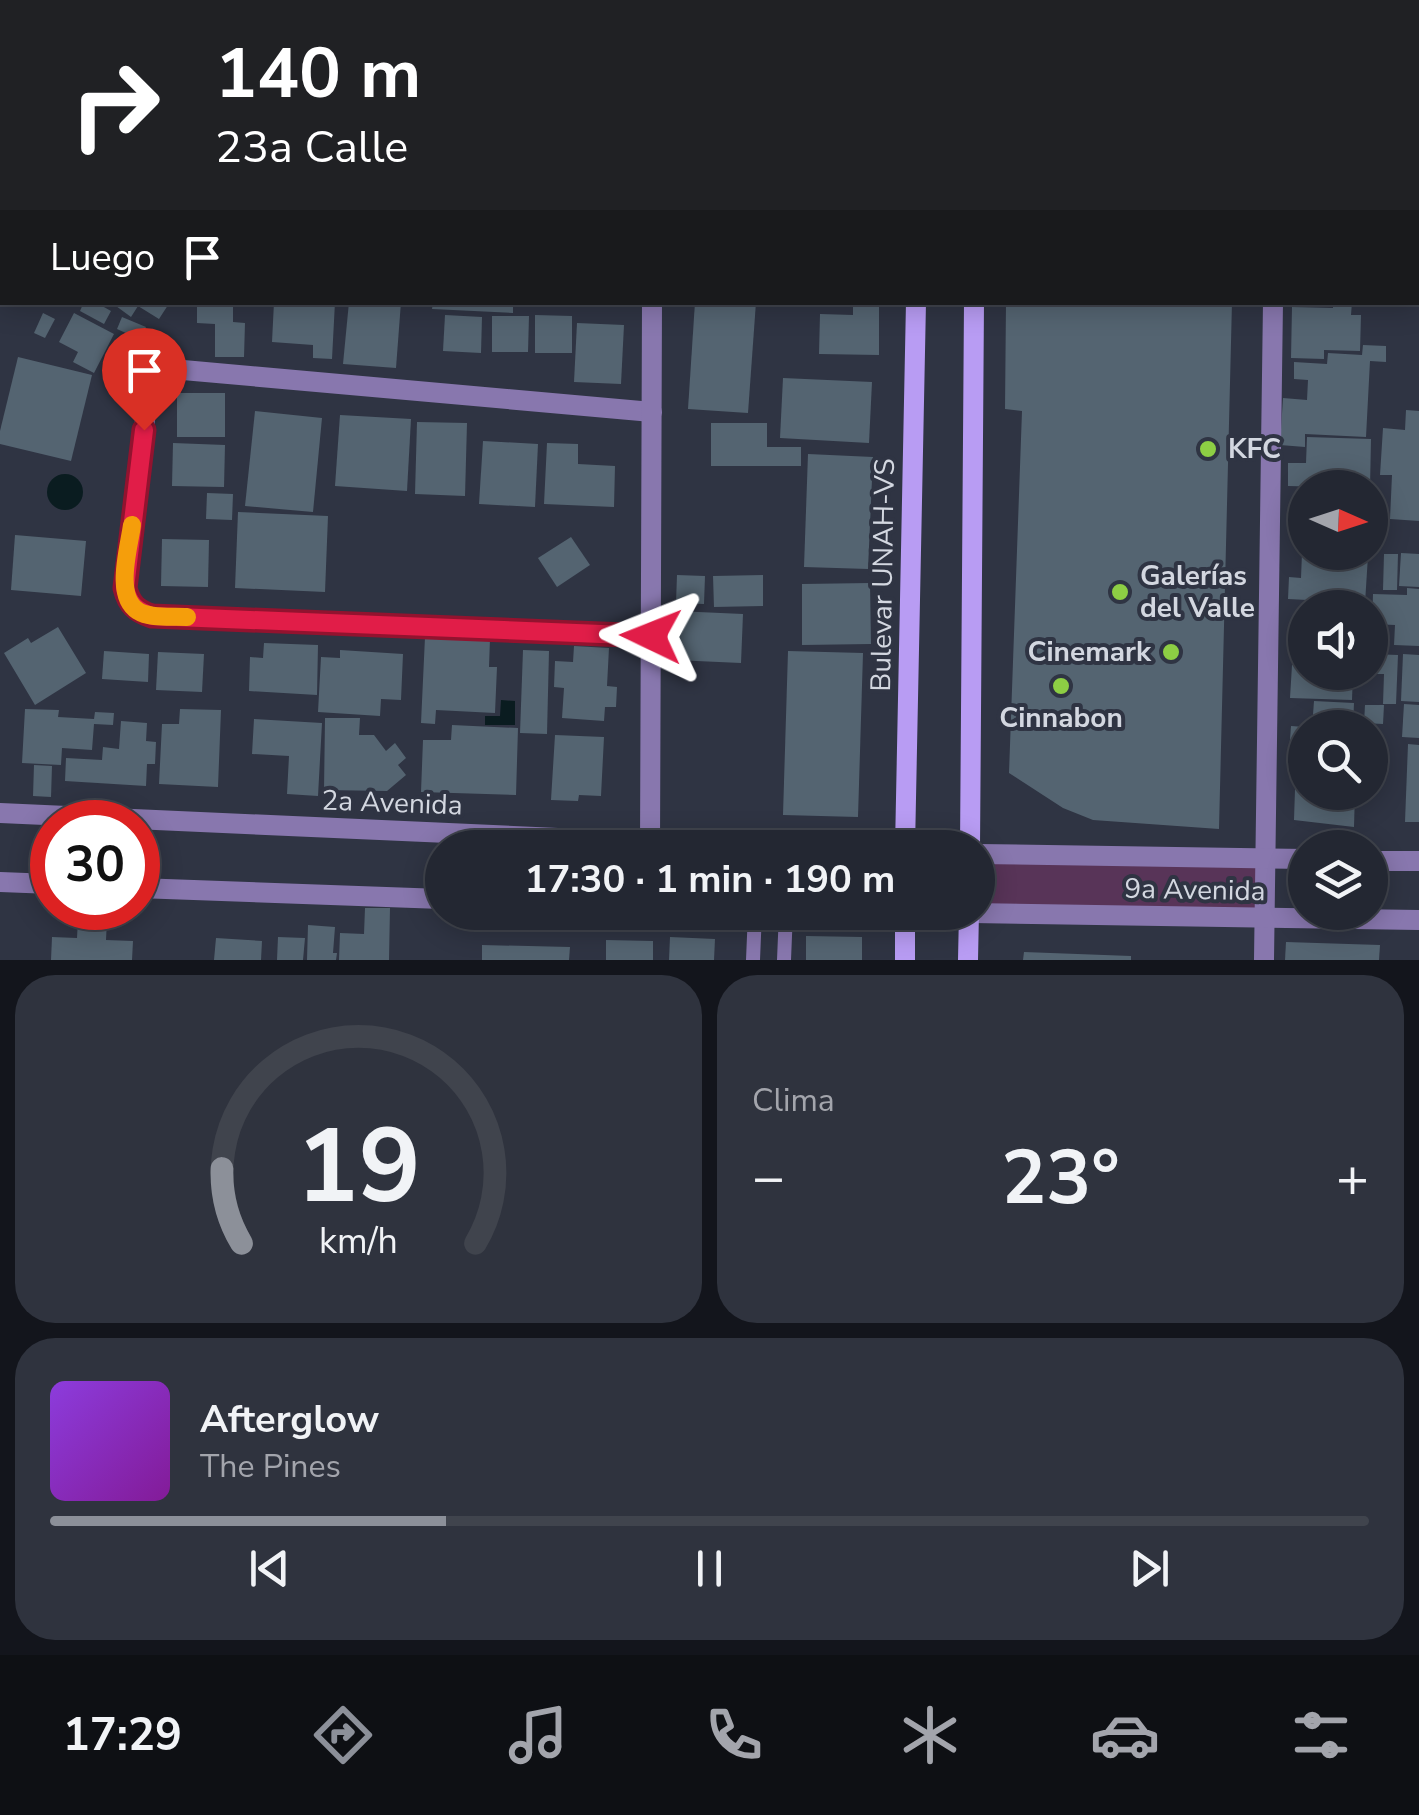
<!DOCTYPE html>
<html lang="es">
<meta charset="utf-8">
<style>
:root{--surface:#232732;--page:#2f333e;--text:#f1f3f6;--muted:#a3a5ac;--line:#40444d;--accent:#8c9099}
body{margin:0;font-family:"Nunito Sans",sans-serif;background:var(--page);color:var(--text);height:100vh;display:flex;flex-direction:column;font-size:38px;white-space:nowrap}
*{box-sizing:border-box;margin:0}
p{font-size:32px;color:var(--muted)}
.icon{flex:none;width:55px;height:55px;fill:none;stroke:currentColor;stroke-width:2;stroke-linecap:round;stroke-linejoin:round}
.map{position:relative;height:960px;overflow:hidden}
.details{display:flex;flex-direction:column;gap:15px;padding:15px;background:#13151c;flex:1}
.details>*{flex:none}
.top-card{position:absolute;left:0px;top:0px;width:1420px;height:305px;box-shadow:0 5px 25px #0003,0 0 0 2px var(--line);background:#202124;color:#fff;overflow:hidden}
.needle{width:65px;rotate:93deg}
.buttons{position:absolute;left:1288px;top:470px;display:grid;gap:20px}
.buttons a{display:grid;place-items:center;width:100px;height:100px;border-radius:50%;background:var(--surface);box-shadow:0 5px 25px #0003,0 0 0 2px var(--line);font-size:50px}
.speed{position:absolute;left:30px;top:800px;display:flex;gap:20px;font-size:50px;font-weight:700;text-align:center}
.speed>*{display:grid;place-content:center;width:130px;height:130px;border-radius:50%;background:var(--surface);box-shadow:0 5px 25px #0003,0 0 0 2px var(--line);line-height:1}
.speed .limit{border:15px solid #d22;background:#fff;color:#111}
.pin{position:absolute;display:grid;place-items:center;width:85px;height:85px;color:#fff;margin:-102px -42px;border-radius:50% 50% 50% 0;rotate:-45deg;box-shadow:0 0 10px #0007}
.pin .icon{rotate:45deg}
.me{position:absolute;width:110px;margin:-55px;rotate:272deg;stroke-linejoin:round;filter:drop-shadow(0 0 8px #0008)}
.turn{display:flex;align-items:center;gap:35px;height:210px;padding:0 50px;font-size:45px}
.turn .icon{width:130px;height:130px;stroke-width:2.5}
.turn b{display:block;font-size:70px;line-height:85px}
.then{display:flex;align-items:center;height:95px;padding:0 50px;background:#0003;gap:20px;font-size:38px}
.big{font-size:75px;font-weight:700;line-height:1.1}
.details .widget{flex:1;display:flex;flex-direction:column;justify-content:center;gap:15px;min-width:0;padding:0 35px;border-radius:40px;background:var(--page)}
.details .dial{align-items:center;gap:0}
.dial svg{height:260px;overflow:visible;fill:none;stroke:var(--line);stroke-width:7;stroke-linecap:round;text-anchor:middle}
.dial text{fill:var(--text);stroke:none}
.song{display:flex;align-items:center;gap:30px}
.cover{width:120px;height:120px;border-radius:15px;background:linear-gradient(135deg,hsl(270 70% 55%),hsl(290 70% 35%))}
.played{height:10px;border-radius:5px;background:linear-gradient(90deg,var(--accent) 30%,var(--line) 30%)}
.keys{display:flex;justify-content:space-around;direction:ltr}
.heat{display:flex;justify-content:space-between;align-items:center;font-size:55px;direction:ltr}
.details .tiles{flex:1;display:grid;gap:15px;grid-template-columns:1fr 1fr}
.widget:last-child{grid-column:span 2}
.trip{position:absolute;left:425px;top:830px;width:570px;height:100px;border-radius:50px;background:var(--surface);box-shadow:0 5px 25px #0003,0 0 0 2px var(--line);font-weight:700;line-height:100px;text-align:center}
.tab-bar{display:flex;height:160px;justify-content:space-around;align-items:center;background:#0e1014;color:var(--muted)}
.tab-bar .icon{width:70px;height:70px}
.tab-bar .on{color:var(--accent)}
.tab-bar b{font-size:45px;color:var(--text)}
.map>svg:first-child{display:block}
.green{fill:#583458}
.water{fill:#0a1c20}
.building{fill:#546471}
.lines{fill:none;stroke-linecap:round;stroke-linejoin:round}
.path{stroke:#878c97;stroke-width:5;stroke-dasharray:5 8;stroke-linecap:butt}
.service{stroke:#8877ae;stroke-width:14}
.minor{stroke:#8877ae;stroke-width:20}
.tertiary{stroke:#8877ae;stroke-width:20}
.secondary{stroke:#b89cf3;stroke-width:20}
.route-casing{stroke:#92132f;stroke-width:25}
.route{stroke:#e11d48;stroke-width:18}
.slow{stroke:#f59e0b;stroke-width:18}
.poi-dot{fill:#8dce44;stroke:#2f3443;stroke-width:4}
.labels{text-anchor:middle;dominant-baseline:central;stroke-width:8;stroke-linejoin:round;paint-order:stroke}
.poi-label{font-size:28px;font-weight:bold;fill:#d3d7e0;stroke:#2f3443;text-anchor:start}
.street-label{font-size:28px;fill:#d3d7e0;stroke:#2f3443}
</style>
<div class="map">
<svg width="1419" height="960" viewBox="0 0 1419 960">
<rect width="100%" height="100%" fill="#2f3443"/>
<path class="green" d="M978,854l288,5 -2,58 -286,-5z"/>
<g class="water">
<circle cx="65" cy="492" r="18"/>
<path d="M501,700l14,1v24h-30v-9h15z"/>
</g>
<g class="building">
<path d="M84,302h11l16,9 -7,13 -24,-13z"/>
<path d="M118,302h52l-11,17 -21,-13 -7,11 -15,-11z"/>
<path d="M197,302h36v20l12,1 -1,34h-29v-33l-18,-1z"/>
<path d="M244,302h25v5l-26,-1z"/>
<path d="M274,302h61l-3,57 -19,-1v-13l-41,-3z"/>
<path d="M349,302h52l-5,66 -53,-4z"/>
<path d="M433,302h80v11l-81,-4z"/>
<path d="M695,302h61l-8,111 -60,-4z"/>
<path d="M1006,302h226l-13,527 -126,-9 -30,-12 -54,-35 13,-362 -17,-2z"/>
<path d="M1333,302h19l-1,13h10l-1,36 -36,-1v9l-33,-1 1,-51 41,1z"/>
<path d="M853,307h26v48l-60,-1 1,-40 33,1z"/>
<path d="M43,313l12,6 -10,19 -11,-5z"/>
<path d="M74,313l40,21 -20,39 -21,-11 5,-10 -19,-10z"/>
<path d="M445,315l37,2 -1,36 -38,-2z"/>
<path d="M535,315l37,1v37h-37z"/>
<path d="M492,316h37l-1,36h-36z"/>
<path d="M122,317l24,10 -5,13 -24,-11z"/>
<path d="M577,323l47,2 -3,59 -47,-2z"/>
<path d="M1363,345l23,1v16l-16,-1 -4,76 -61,-3v13l-25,-2 3,-47 24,2 1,-20 -14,-1v-17l33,2 1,-11 34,2z"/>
<path d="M18,357l74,18 -21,86 -71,-17v-13z"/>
<path d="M783,378l89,4 -3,61 -89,-5z"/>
<rect x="177" y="393" width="48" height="44"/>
<path d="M1406,410l13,1v110l-29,-2 2,-44h-12l3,-47 22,2z"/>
<path d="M255,411l67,7 -9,94 -68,-6z"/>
<path d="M340,415l71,4 -4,72 -72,-5z"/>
<path d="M417,422l50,1 -2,73 -50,-2z"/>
<path d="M711,423h56v24h34v19h-90z"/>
<path d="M1307,437l64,2 -1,49 -82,-2v-23h18z"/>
<path d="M483,441l55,3 -3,63 -56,-3z"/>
<path d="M173,443l52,2 -1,42 -52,-1z"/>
<path d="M547,443l31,1v20l37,2 -1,41 -70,-3z"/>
<path d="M808,454l65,3 -5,112 -64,-2z"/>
<path d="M207,493l26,1 -1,26 -26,-1z"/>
<path d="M1302,499h3v36l-15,-1 1,-17h10z"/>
<path d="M238,512l90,4 -3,76 -90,-4z"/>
<path d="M15,535l71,6 -5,55 -70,-6z"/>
<path d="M571,537l19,28 -33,22 -19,-29z"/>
<path d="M162,539l47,1 -1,47 -47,-1z"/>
<path d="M1302,553l66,3 -3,47 -77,-4 1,-22 12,1z"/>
<path d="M1401,553l18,1v33l-20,-1z"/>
<path d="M1384,554h14l-1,36h-14z"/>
<path d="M677,575l28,1 -1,28 -28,-1z"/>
<path d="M763,575v31l-49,1 -1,-31z"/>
<path d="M870,583l1,61 -69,1v-61z"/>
<path d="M1407,588l12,1v57l-25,-1 1,-20 -23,-1 1,-30 34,1z"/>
<path d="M1303,603l29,1v4h-29z"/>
<path d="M676,611l67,3 -2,49 -67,-3z"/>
<path d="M58,627l28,46 -51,32 -31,-52 24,-15 3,5z"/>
<path d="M1290,629l15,1 -1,23 -16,-1z"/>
<path d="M425,637l65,2 -1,28h8l-2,46 -59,-3 -1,14 -14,-1z"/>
<path d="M264,643l54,2 -1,50 -68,-4 1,-34 13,1z"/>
<path d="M574,646l35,2 -2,38 10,1 -1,20h-11l-1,14 -42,-3 2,-30 -10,-1 1,-26 18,1z"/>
<path d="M340,650l63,4 -2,46 -20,-1 -1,17 -62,-4 3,-55 19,1z"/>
<path d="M523,650l26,1 -2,83 -27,-1z"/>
<path d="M104,651l45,3 -1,28 -46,-3z"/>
<path d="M788,651l75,2 -5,164 -75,-2z"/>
<path d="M158,652l46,2 -2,38 -46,-2z"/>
<path d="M1371,654l27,1 -2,49h-13l1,-30h-14z"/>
<path d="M1403,654l16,1v47l-18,-1z"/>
<path d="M1292,665h13v7h48l-1,28 -62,-2z"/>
<path d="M1314,701l40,2 -1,25h-41z"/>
<path d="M1404,704l15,1v33l-17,-1z"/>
<path d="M1365,705h19l-1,19 -19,-1z"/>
<path d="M25,709l34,1 -1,7 36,2 1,-7 19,1 -1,12 -19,-1 -2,26 -30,-2 -1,17 -39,-2z"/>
<path d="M180,709l41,1 -3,77 -59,-3 3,-60h17z"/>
<path d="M325,718h35l-1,17h15l12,16 9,-8 11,15 -8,7 8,10 -19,16 -63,-1z"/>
<path d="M254,719l68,4 -4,73 -31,-2 2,-38 -37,-2z"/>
<path d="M121,721l26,2 -1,18 10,1 -1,22h-8l-1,22 -81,-5 1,-23 36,2 1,-13 16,2z"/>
<path d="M452,725l66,3 -2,67 -95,-3 2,-52h28z"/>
<path d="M1291,726l14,1v27l-16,-1z"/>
<path d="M555,735l49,2 -3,59 -22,-1 -1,6 -27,-1z"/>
<path d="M1370,735l14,1 -1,23h-8l-1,7h-4z"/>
<path d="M1408,744l11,1v77h-14z"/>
<path d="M1296,759h9v33h50l-1,35 -60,-7z"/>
<path d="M34,765l18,1 -1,31 -18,-1z"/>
<path d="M365,908h25l-1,52h-50l1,-27 24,1z"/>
<path d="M78,919l29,1 -1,20 27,1 -1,19h-81l1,-23 25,1z"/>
<path d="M308,925l27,2 -2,26h4l-1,7h-29z"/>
<path d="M806,936l56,1v23h-56z"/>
<path d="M278,937l27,1 -2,22h-26z"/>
<path d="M670,937l45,2 -1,21h-45z"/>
<path d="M216,938l46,3 -1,19h-47z"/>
<path d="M606,940l47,1v19h-47z"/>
<path d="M1286,942l94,3 -1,15h-94z"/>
<path d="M482,945l88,2 -1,13h-87z"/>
<path d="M1024,952l107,4v4h-108z"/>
</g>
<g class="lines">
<path class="path" d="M1418,110h1"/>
<g class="service">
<path d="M753,960l2,-48"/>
<path d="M784,960l2,-48"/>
</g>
<g class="minor">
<path d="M657,2l1,-2"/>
<path d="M1278,2v-2"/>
<path d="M0,137h2"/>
<path d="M651,636l-499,-21c-16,-4 -23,-10 -27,-27l23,-193c7,-17 18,-23 35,-25l469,42"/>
<path d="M650,848l2,-546"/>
<path d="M1264,960l9,-658"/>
</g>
<g class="tertiary">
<path d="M597,0l3,2"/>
<path d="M0,813l782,35"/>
<path d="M978,854l327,5"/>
<path d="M1370,861h49"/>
<path d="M0,882l52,2"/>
<path d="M138,888l304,11"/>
<path d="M911,912l508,8"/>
</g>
<g class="secondary">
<path d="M922,2v-2"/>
<path d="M977,2v-2"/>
<path d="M905,848l11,-546"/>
<path d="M970,848l4,-546"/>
<path d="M905,912v48"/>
<path d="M968,960l1,-48"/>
</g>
</g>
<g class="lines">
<g class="route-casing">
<path id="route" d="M144,430l-19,158c4,16 11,23 27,28l499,20"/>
</g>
<use href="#route" class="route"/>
<path class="slow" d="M132,525c-3,23 -18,71 6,86 12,8 34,5 49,6"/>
</g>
<g class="poi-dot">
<circle cx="1208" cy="449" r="10"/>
<circle cx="1120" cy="592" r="10"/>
<circle cx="1171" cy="652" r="10"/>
<circle cx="1061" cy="686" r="10"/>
</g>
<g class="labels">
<g class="poi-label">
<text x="1228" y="449">KFC</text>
<text x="1140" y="576">Galerías<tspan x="1140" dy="32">del Valle</tspan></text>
<text x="1151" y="652" text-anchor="end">Cinemark</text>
<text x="1061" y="718" text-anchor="middle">Cinnabon</text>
</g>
<g class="street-label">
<text transform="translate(883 575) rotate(-89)">Bulevar UNAH-VS</text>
<text transform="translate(392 803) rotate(2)">2a Avenida</text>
<text transform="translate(1195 890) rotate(1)">9a Avenida</text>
</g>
</g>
</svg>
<div class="buttons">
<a><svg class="needle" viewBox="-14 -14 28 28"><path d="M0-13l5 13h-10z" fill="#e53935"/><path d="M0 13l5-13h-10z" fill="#a3a5ac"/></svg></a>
<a><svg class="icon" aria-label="sound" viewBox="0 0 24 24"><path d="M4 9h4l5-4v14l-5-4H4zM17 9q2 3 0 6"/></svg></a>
<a><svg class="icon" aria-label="search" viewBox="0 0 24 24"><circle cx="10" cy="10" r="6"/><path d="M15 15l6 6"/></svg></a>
<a><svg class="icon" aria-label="layers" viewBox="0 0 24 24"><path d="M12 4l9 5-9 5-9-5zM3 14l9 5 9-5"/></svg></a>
</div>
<div class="speed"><div class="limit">30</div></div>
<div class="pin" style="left:144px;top:430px;background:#d93025"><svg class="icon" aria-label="arrive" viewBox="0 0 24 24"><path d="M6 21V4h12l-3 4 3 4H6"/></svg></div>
<svg class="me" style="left:651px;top:636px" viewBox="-20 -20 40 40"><path d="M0-17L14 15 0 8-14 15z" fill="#e11d48" stroke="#fff" stroke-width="4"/></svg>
<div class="trip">17:30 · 1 min · 190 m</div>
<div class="top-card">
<div class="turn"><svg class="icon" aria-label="right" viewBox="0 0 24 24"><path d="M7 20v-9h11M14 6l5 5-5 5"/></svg><div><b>140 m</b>23a Calle</div></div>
<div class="then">Luego<svg class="icon" aria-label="arrive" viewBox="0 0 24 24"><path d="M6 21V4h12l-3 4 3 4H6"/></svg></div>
</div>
</div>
<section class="details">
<div class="tiles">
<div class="widget dial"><svg viewBox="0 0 100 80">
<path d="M14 69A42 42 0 1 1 86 69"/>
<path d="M14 69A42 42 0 0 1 8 46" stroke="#8c9099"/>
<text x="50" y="56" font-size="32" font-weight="700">19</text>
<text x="50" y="72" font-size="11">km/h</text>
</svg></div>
<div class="widget"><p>Clima</p>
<div class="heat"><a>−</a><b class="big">23°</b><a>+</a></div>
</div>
<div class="widget">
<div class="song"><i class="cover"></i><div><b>Afterglow</b><p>The Pines</p></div></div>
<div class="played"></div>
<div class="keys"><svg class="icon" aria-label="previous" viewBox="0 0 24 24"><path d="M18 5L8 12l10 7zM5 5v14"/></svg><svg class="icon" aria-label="pause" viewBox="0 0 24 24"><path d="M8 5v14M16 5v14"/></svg><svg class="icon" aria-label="next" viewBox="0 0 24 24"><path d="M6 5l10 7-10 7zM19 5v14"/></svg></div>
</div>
</div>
</section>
<nav class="tab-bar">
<b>17:29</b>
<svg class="icon on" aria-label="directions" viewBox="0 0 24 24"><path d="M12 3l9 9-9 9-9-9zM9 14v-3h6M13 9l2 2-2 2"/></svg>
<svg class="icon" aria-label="music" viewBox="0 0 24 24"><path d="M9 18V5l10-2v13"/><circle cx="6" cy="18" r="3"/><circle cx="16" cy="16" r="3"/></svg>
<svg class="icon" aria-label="phone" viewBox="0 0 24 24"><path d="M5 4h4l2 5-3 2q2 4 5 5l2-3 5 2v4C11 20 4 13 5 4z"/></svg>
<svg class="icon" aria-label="climate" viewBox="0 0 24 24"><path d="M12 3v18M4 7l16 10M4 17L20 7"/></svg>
<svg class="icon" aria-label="car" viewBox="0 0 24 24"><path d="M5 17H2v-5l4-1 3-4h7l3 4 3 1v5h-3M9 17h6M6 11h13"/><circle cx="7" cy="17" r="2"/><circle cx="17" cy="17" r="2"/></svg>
<svg class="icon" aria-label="filters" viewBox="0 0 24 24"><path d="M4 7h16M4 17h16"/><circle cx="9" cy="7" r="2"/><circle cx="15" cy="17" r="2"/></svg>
</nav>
